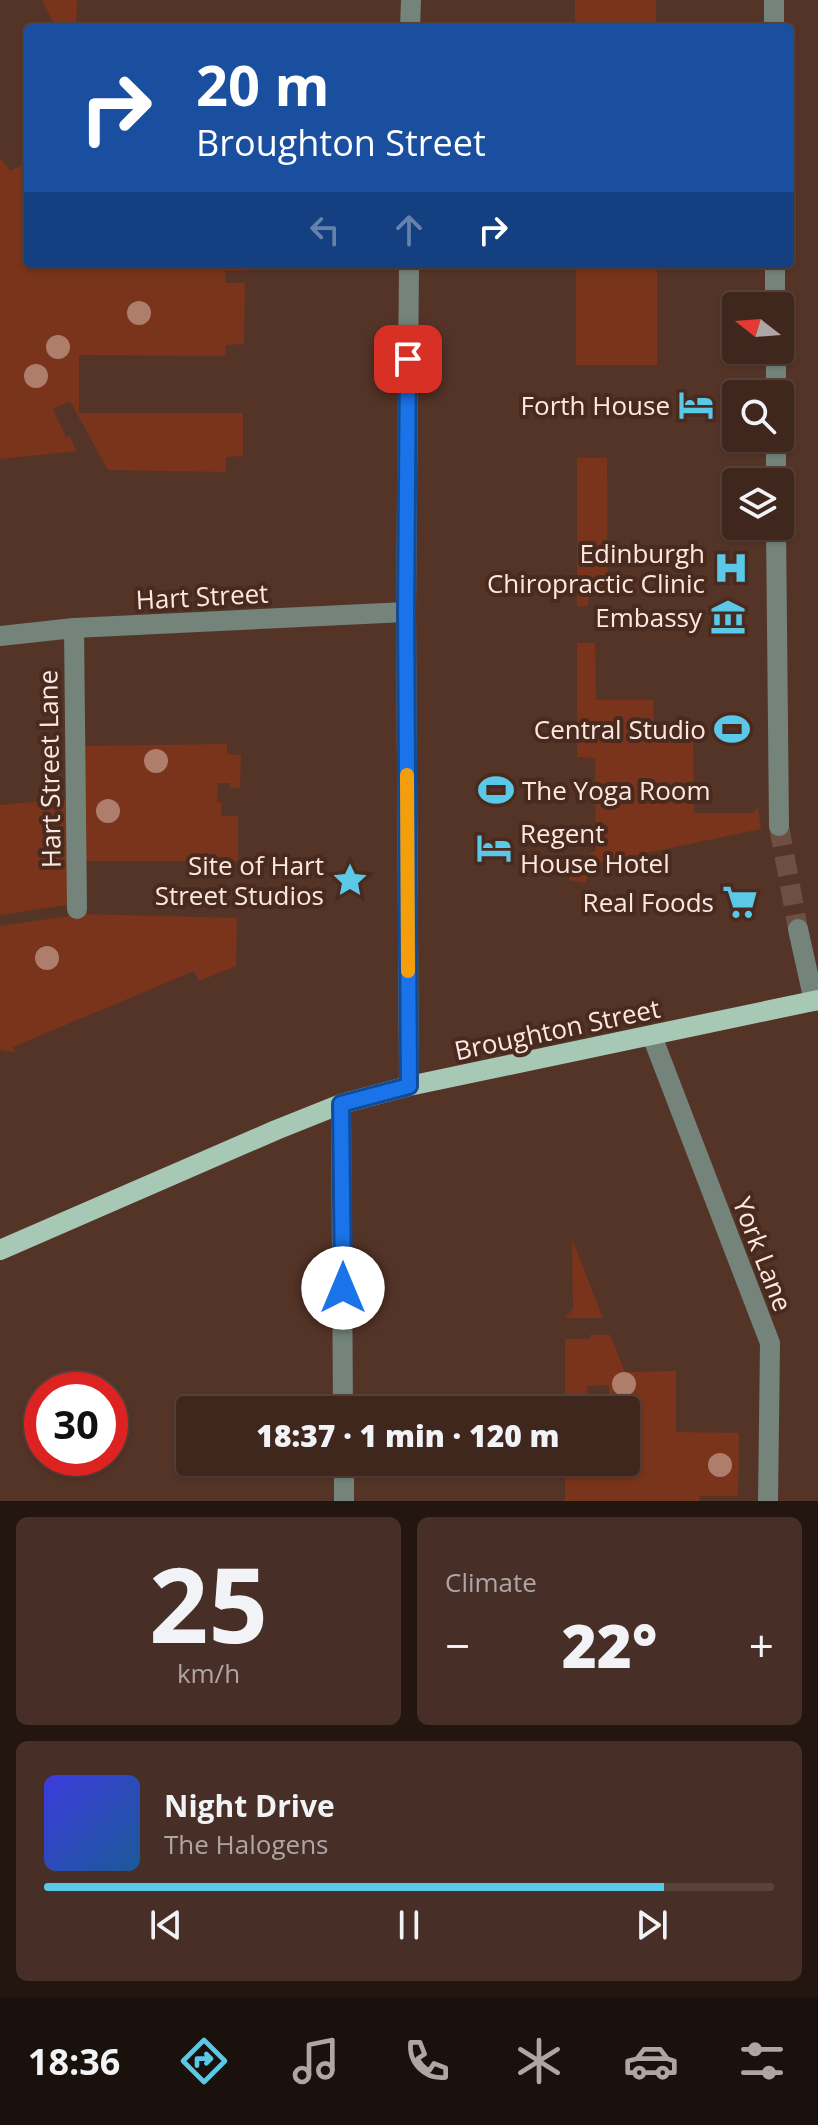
<!DOCTYPE html>
<meta charset="utf-8">
<style>
:root{--surface:#40271e;--page:#472f27;--text:#f1f3f6;--muted:#aea5a4;--line:#59443c;--accent:#5bc8e7}
body{margin:0;font-family:"Open Sans",sans-serif;background:var(--page);color:var(--text);height:100vh;display:flex;flex-direction:column;font-size:30px;white-space:nowrap}
*{box-sizing:border-box;margin:0}
p{font-size:26px;color:var(--muted)}
.icon{flex:none;width:44px;height:44px;fill:none;stroke:currentColor;stroke-width:2;stroke-linecap:round;stroke-linejoin:round}
.map{position:relative;height:1501px;overflow:hidden}
.drawer{display:flex;flex-direction:column;gap:16px;padding:16px;background:#231510;flex:1}
.drawer>*{flex:none}
.hud{position:absolute;left:24px;top:24px;width:770px;height:244px;border-radius:8px;box-shadow:0 2px 6px #0004,0 0 0 2px var(--line);background:#1a4fa0;color:#fff;overflow:hidden}
.needle{width:52px;rotate:287deg}
.fabs{position:absolute;left:722px;top:292px;display:grid;gap:16px}
.fabs a{display:grid;place-items:center;width:72px;height:72px;border-radius:8px;background:var(--surface);box-shadow:0 2px 6px #0004,0 0 0 2px var(--line);font-size:40px}
.speed{position:absolute;left:24px;top:1372px;display:flex;gap:16px;font-size:40px;font-weight:700;text-align:center}
.speed>*{display:grid;place-content:center;width:104px;height:104px;border-radius:50%;background:var(--surface);box-shadow:0 2px 6px #0004,0 0 0 2px var(--line);line-height:1}
.speed .limit{border:12px solid #d22;background:#fff;color:#111}
.pin{position:absolute;display:grid;place-items:center;width:68px;height:68px;color:#fff;margin:-34px;border-radius:16px;box-shadow:0 4px 12px #0006}
.me{position:absolute;width:88px;margin:-44px;rotate:0deg;stroke-linejoin:round;filter:drop-shadow(0 0 6px #0008)}
.turn{display:flex;align-items:center;gap:28px;height:168px;padding:0 40px;font-size:36px}
.turn .icon{width:104px;height:104px;stroke-width:2.5}
.turn b{display:block;font-size:56px;line-height:68px}
.lanes{display:flex;align-items:center;height:76px;padding:0 40px;background:#0003;justify-content:center;gap:40px;direction:ltr}
.lanes .off{opacity:.35}
.big{font-size:60px;font-weight:800;line-height:1.1}
.drawer .widget{flex:1;display:flex;flex-direction:column;justify-content:center;gap:12px;min-width:0;padding:0 28px;border-radius:12px;background:var(--page)}
.drawer .dial{align-items:center;gap:0}
.dial b{font-size:104px;line-height:1}
.song{display:flex;align-items:center;gap:24px}
.cover{width:96px;height:96px;border-radius:12px;background:linear-gradient(135deg,hsl(240 70% 55%),hsl(210 70% 35%))}
.played{height:8px;border-radius:4px;background:linear-gradient(90deg,var(--accent) 85%,var(--line) 85%)}
.keys{display:flex;justify-content:space-around;direction:ltr}
.heat{display:flex;justify-content:space-between;align-items:center;font-size:44px;direction:ltr}
.drawer .tiles{flex:1;display:grid;gap:16px;grid-template-columns:1fr 1fr}
.widget:last-child{grid-column:span 2}
.trip{position:absolute;left:176px;top:1396px;width:464px;height:80px;border-radius:8px;background:var(--surface);box-shadow:0 2px 6px #0004,0 0 0 2px var(--line);font-weight:800;line-height:80px;text-align:center}
.dock{display:flex;height:128px;justify-content:space-around;align-items:center;background:#1a100c;color:var(--muted)}
.dock .icon{width:56px;height:56px}
.dock .active{color:var(--accent)}
.dock b{font-size:36px;color:var(--text)}
.map>svg:first-child{display:block}
.green{fill:#79341b}
.lines{fill:none;stroke-linecap:round;stroke-linejoin:round}
.minor-tunnel{stroke:#6e4f44;stroke-width:20;stroke-dasharray:20 10;stroke-linecap:butt}
.minor{stroke:#74847a;stroke-width:20}
.major{stroke:#a8c8b6;stroke-width:20}
.tree{fill:#ae7d6c}
.route-casing{stroke:#114b97;stroke-width:20}
.route{stroke:#1a73e8;stroke-width:14}
.slow{stroke:#f59e0b;stroke-width:14}
.labels{text-anchor:middle;dominant-baseline:central;stroke-width:8;stroke-linejoin:round;paint-order:stroke}
.poi-label{font-size:26px;fill:#fde7e0;stroke:#492a1f;text-anchor:end}
.street-label{font-size:26px;fill:#fde7e0;stroke:#492a1f}
</style>
<div class="map">
<svg width="818" height="1501" viewBox="0 0 818 1501">
<rect width="100%" height="100%" fill="#553428"/>
<g class="green">
<path d="M42,0h35l-1,28h-22v-5z"/>
<rect x="575" y="0" width="81" height="28"/>
<path d="M0,158l10,13 18,-9v102h217v7h-20l1,12h19l-1,61 -18,1 -1,11 -146,-1v58h164v43l-17,1v15l-118,-2 -38,-69 -17,8 13,28 4,-1 6,15 -76,8z"/>
<rect x="576" y="264" width="81" height="101"/>
<path d="M577,458h30l1,134 -19,1 -1,13h-11z"/>
<path d="M577,643h18l1,57h57l1,37h39l1,76h58l6,-5 3,21 -167,35 -9,19 -16,-3v-10l27,-20 -1,-92 -18,-1z"/>
<path d="M227,744v10l14,1 -1,33h-10v-5h-12l-1,19h4l1,14h16v45h-155l1,-115z"/>
<path d="M67,799l7,105 -74,11v-110z"/>
<path d="M83,914l154,4 -1,48 -37,15 -5,-10 -181,76 2,6 -15,-3v-124z"/>
<path d="M572,1239l31,79h-38l8,-9z"/>
<path d="M590,1335h20l15,37 51,-1v61l63,1 -1,63h-38l-1,5h-134v-39h61v-52h-17v-25l-22,1v24h-22v-71h24z"/>
</g>
<g class="lines">
<path class="minor-tunnel" d="M779,826l19,103"/>
<g class="minor">
<path d="M774,0v28"/>
<path d="M410,28l1,-28"/>
<path d="M409,264l-3,348 3,474"/>
<path d="M775,264v42"/>
<path d="M776,350v44"/>
<path d="M776,482v-44"/>
<path d="M776,526l3,300"/>
<path d="M74,628l3,281"/>
<path d="M0,636l74,-8 332,-16"/>
<path d="M798,929l16,72"/>
<path d="M652,1036l118,307 -2,158"/>
<path d="M341,1104l2,306"/>
<path d="M344,1462v39"/>
</g>
<path class="major" d="M0,1250l276,-120 65,-26 68,-18 409,-86"/>
</g>
<g class="tree">
<circle cx="139" cy="313" r="12"/>
<circle cx="58" cy="347" r="12"/>
<circle cx="36" cy="376" r="12"/>
<circle cx="156" cy="761" r="12"/>
<circle cx="108" cy="811" r="12"/>
<circle cx="47" cy="958" r="12"/>
<circle cx="624" cy="1384" r="12"/>
<circle cx="720" cy="1465" r="12"/>
</g>
<g class="lines">
<g class="route-casing">
<path id="route" d="M343,1288l-2,-184 68,-18 -3,-474 2,-253"/>
</g>
<use href="#route" class="route"/>
<path class="slow" d="M407,775l1,196"/>
</g>
<defs>
<g id="hotel-bare" transform="scale(2.76)"><path d="M-6-4.5h1.5V1H6V5H4.5V3h-9V5H-6ZM-4 0a1.8 1.8 0 1 1 3.6 0ZM.5 0V-2.5h3Q6-2.5 6 0Z" fill="#5bc8e7" stroke="#492a1f" stroke-width="2.5" paint-order="stroke"/></g>
<g id="hospital-bare" transform="scale(2.76)"><path d="M-5-5h3v3.5h4V-5h3V5h-3V1.5h-4V5h-3Z" fill="#5bc8e7" stroke="#492a1f" stroke-width="2.5" paint-order="stroke"/></g>
<g id="museum-bare" transform="scale(2.76)"><path d="M0-6L6-3V-2H-6V-3ZM-5-1h2V3h-2ZM-1-1h2V3h-2ZM3-1h2V3H3ZM-6 4H6V6H-6Z" fill="#5bc8e7" stroke="#492a1f" stroke-width="2.5" paint-order="stroke"/></g>
<g id="stadium-bare" transform="scale(2.76)"><path d="M0-5a6.5 5 0 1 0 0 10a6.5 5 0 1 0 0-10ZM-3.5-1.8h7v3.6h-7Z" fill="#5bc8e7" stroke="#492a1f" stroke-width="2.5" paint-order="stroke"/></g>
<g id="sight-bare" transform="scale(2.76)"><path d="M0-6L1.8-2.2L6-1.7L2.9 1.2L3.7 5.4L0 3.3L-3.7 5.4L-2.9 1.2L-6-1.7L-1.8-2.2Z" fill="#5bc8e7" stroke="#492a1f" stroke-width="2.5" paint-order="stroke"/></g>
<g id="supermarket-bare" transform="scale(2.76)"><path d="M-6-5.5h2.5l.6 2H6L4.5 2H-2.5L-4.4-4H-6ZM-1.5 3.2a1.3 1.3 0 1 0 .1 0ZM3 3.2a1.3 1.3 0 1 0 .1 0Z" fill="#5bc8e7" stroke="#492a1f" stroke-width="2.5" paint-order="stroke"/></g>
</defs>
<g fill-rule="evenodd">
<use href="#hotel-bare" x="696" y="405"/>
<use href="#hospital-bare" x="731" y="568"/>
<use href="#museum-bare" x="728" y="617"/>
<use href="#stadium-bare" x="732" y="729"/>
<use href="#stadium-bare" x="496" y="790"/>
<use href="#hotel-bare" x="494" y="848"/>
<use href="#sight-bare" x="350" y="880"/>
<use href="#supermarket-bare" x="740" y="902"/>
</g>
<g class="labels">
<g class="poi-label">
<text x="670" y="405">Forth House</text>
<text x="705" y="553">Edinburgh<tspan x="705" dy="30">Chiropractic Clinic</tspan></text>
<text x="702" y="617">Embassy</text>
<text x="706" y="729">Central Studio</text>
<text x="522" y="790" text-anchor="start">The Yoga Room</text>
<text x="520" y="833" text-anchor="start">Regent<tspan x="520" dy="30">House Hotel</tspan></text>
<text x="324" y="865">Site of Hart<tspan x="324" dy="30">Street Studios</tspan></text>
<text x="714" y="902">Real Foods</text>
</g>
<g class="street-label">
<text transform="translate(202 596) rotate(-3)">Hart Street</text>
<text transform="translate(49 769) rotate(-91)">Hart Street Lane</text>
<text transform="translate(557 1029) rotate(-12)">Broughton Street</text>
<text transform="translate(763 1254) rotate(69)">York Lane</text>
</g>
</g>
</svg>
<div class="fabs">
<a><svg class="needle" viewBox="-14 -14 28 28"><path d="M0-13l5 13h-10z" fill="#e53935"/><path d="M0 13l5-13h-10z" fill="#aea5a4"/></svg></a>
<a><svg class="icon" aria-label="search" viewBox="0 0 24 24"><circle cx="10" cy="10" r="6"/><path d="M15 15l6 6"/></svg></a>
<a><svg class="icon" aria-label="layers" viewBox="0 0 24 24"><path d="M12 4l9 5-9 5-9-5zM3 14l9 5 9-5"/></svg></a>
</div>
<div class="speed"><div class="limit">30</div></div>
<div class="pin" style="left:408px;top:359px;background:#d93025"><svg class="icon" aria-label="arrive" viewBox="0 0 24 24"><path d="M6 21V4h12l-3 4 3 4H6"/></svg></div>
<svg class="me" style="left:343px;top:1288px" viewBox="-20 -20 40 40"><circle r="19" fill="#fff"/><path d="M0-13L10 11 0 6-10 11z" fill="#1a73e8"/></svg>
<div class="trip">18:37 · 1 min · 120 m</div>
<div class="hud">
<div class="turn"><svg class="icon" aria-label="right" viewBox="0 0 24 24"><path d="M7 20v-9h11M14 6l5 5-5 5"/></svg><div><b>20 m</b>Broughton Street</div></div>
<div class="lanes"><svg class="icon off" aria-label="left" viewBox="0 0 24 24"><path d="M17 20v-9H6M10 6l-5 5 5 5"/></svg><svg class="icon off" aria-label="ahead" viewBox="0 0 24 24"><path d="M12 20V5M6 11l6-6 6 6"/></svg><svg class="icon" aria-label="right" viewBox="0 0 24 24"><path d="M7 20v-9h11M14 6l5 5-5 5"/></svg></div>
</div>
</div>
<section class="drawer">
<div class="tiles">
<div class="widget dial"><b>25</b><p>km/h</p></div>
<div class="widget"><p>Climate</p>
<div class="heat"><a>−</a><b class="big">22°</b><a>+</a></div>
</div>
<div class="widget">
<div class="song"><i class="cover"></i><div><b>Night Drive</b><p>The Halogens</p></div></div>
<div class="played"></div>
<div class="keys"><svg class="icon" aria-label="previous" viewBox="0 0 24 24"><path d="M18 5L8 12l10 7zM5 5v14"/></svg><svg class="icon" aria-label="pause" viewBox="0 0 24 24"><path d="M8 5v14M16 5v14"/></svg><svg class="icon" aria-label="next" viewBox="0 0 24 24"><path d="M6 5l10 7-10 7zM19 5v14"/></svg></div>
</div>
</div>
</section>
<nav class="dock">
<b>18:36</b>
<svg class="icon active" aria-label="directions" viewBox="0 0 24 24"><path d="M12 3l9 9-9 9-9-9zM9 14v-3h6M13 9l2 2-2 2"/></svg>
<svg class="icon" aria-label="music" viewBox="0 0 24 24"><path d="M9 18V5l10-2v13"/><circle cx="6" cy="18" r="3"/><circle cx="16" cy="16" r="3"/></svg>
<svg class="icon" aria-label="phone" viewBox="0 0 24 24"><path d="M5 4h4l2 5-3 2q2 4 5 5l2-3 5 2v4C11 20 4 13 5 4z"/></svg>
<svg class="icon" aria-label="climate" viewBox="0 0 24 24"><path d="M12 3v18M4 7l16 10M4 17L20 7"/></svg>
<svg class="icon" aria-label="car" viewBox="0 0 24 24"><path d="M5 17H2v-5l4-1 3-4h7l3 4 3 1v5h-3M9 17h6M6 11h13"/><circle cx="7" cy="17" r="2"/><circle cx="17" cy="17" r="2"/></svg>
<svg class="icon" aria-label="filters" viewBox="0 0 24 24"><path d="M4 7h16M4 17h16"/><circle cx="9" cy="7" r="2"/><circle cx="15" cy="17" r="2"/></svg>
</nav>
